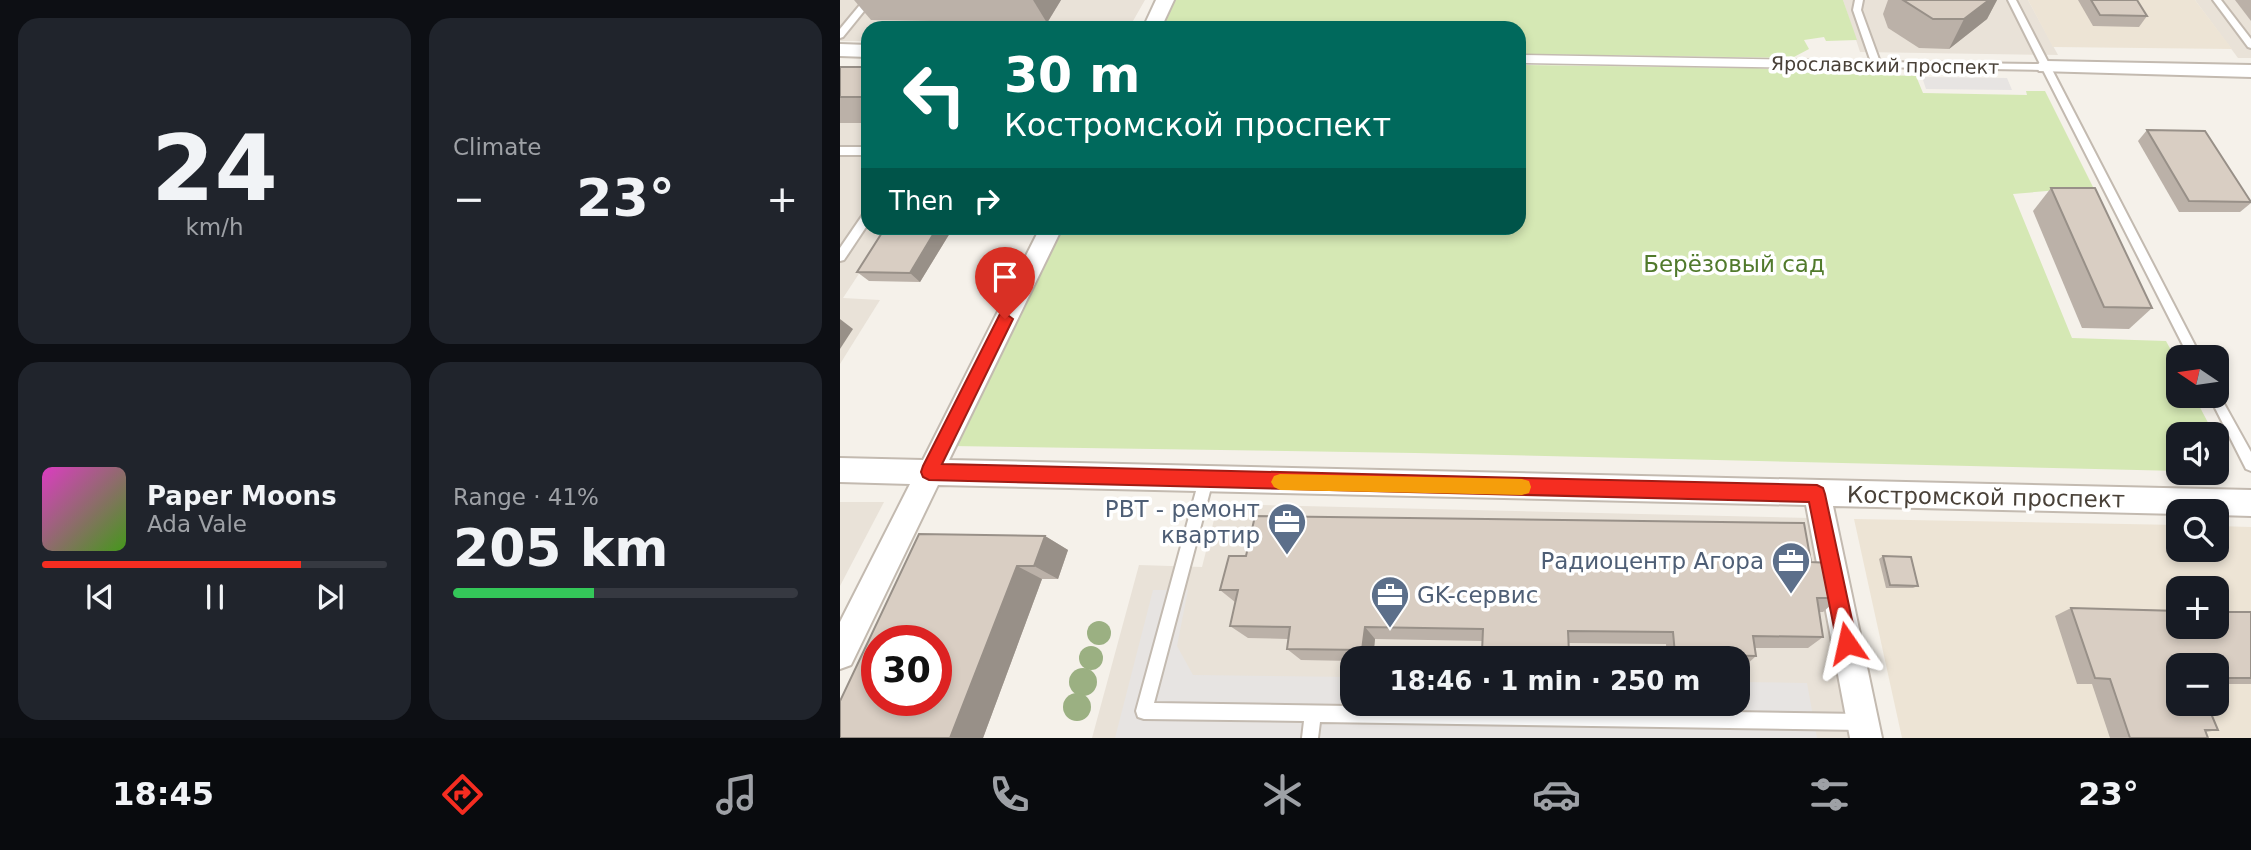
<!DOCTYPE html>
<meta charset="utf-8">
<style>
:root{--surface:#171b24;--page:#20242c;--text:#f1f3f6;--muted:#9ea1a6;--line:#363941;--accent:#f52d21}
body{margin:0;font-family:"DejaVu Sans",sans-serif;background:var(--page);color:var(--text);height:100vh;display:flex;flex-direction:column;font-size:26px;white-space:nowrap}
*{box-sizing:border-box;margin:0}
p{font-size:23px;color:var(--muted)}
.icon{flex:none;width:38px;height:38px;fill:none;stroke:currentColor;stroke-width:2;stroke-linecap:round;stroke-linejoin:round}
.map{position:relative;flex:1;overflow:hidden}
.sheet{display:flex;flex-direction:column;gap:18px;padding:18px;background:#0d0f14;width:840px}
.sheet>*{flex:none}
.banner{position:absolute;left:21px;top:21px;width:665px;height:214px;border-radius:21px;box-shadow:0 4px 10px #0003;background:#00695c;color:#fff;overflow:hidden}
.needle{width:46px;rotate:283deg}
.tools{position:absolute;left:1326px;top:345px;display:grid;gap:14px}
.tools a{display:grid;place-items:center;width:63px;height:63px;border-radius:14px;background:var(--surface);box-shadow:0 4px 10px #0003;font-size:35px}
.speed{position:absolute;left:21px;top:625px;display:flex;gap:14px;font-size:35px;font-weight:700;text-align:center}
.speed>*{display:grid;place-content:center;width:91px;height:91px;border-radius:50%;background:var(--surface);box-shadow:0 4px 10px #0003;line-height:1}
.speed .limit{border:10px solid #d22;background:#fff;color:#111}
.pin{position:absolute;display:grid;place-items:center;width:60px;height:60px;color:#fff;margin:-72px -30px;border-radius:50% 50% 50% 0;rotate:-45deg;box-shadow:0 0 7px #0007}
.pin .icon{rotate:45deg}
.me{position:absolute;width:77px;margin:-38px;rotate:349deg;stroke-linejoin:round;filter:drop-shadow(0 0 5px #0008)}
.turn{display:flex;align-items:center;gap:24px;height:147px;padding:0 28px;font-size:32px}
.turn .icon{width:91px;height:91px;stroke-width:2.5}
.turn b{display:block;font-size:49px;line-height:60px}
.then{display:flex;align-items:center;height:66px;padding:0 28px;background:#0003;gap:14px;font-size:26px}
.big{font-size:52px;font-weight:700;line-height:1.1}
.sheet .tile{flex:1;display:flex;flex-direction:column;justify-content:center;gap:10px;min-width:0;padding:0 24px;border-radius:21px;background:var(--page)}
.sheet .dial{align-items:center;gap:0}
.dial b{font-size:91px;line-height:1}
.song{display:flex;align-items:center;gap:21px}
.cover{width:84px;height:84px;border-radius:10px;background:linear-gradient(135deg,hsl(310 70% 55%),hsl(100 70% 35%))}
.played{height:7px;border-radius:4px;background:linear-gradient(90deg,var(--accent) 75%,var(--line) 75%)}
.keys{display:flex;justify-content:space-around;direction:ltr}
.heat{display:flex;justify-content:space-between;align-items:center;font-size:38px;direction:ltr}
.charge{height:10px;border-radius:5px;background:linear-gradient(90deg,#34c759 41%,var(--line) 0)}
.sheet .tiles{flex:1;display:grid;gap:18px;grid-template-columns:repeat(2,1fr)}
.trip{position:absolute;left:500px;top:646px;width:410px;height:70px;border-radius:21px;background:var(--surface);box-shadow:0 4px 10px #0003;font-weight:700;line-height:70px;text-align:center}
.tabs{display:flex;height:112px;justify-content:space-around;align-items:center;background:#090b0e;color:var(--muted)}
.tabs .icon{width:49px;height:49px}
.tabs .selected{color:var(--accent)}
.tabs b{font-size:32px;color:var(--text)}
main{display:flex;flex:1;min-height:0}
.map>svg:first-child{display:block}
.residential{fill:#e9e2d8;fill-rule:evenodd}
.education{fill:#ede4d5;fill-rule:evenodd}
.green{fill:#d5e8b4}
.parking{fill:#e7e4e2}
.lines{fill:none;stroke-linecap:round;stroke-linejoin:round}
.service-casing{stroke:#c3bab0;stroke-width:4}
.pedestrian-casing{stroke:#c3bab0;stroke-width:3}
.minor-casing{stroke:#c3bab0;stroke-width:4}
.service{fill:#fff;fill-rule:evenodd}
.pedestrian{fill:#fff;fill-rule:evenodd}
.minor{fill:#fff;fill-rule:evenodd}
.tree{fill:#9bb082}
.wall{fill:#bbb1a8}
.shaded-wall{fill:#989088}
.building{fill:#d9cec3;stroke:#989088;stroke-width:2;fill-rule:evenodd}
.route{fill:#f52d21;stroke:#9f1d15;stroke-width:2}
.slow{fill:#f59e0b}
.labels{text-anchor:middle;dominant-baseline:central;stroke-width:7;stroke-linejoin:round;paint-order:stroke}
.far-street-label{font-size:19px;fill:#494138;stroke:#fff}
.park-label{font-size:23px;fill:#517a2c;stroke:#fff}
.street-label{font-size:23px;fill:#494138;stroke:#fff}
.service-label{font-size:23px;fill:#4e5e75;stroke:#fff;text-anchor:end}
</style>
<main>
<section class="sheet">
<div class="tiles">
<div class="tile dial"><b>24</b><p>km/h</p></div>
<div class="tile"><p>Climate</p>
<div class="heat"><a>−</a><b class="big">23°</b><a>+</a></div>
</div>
<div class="tile">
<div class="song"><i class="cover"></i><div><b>Paper Moons</b><p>Ada Vale</p></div></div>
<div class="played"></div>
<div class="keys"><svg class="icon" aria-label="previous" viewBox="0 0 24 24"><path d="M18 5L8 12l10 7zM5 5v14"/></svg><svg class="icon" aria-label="pause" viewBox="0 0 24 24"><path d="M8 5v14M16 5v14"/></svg><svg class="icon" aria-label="next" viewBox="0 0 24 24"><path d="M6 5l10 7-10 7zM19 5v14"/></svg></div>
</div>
<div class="tile"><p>Range · 41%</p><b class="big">205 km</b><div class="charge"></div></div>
</div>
</section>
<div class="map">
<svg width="1411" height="738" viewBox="0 0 1411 738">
<rect width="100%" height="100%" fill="#f5f1ea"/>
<g class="residential">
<path d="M0,0h305l-16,28h-261v13h-28z"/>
<path d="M1003,0h185l30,55 -198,-3z"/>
<path d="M1355,0h56v58h-13z"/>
<path d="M0,72h28v156h21l-46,70 37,2 -40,64z"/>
<path d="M0,502h44l-44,84z"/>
<path d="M378,504l592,14 42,220h-760l47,-173 63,2zM513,658h385v46h-385z"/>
</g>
<g class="education">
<path d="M1188,0h167l37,49 -179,-2z"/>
<path d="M1014,519l325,6v25h38v-24l34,1v211h-349zM1339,588h38v38h-38zM1339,665h38v39h-38z"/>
</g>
<g class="green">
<path d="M331,0h672l14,40 -31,1 -2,-4 -20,3 5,9 -17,9 -273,-4v-26h-361z"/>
<path d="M679,65l238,3 53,5 106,3 7,17 104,2 -1,-4h19l48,96 -80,7 59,144 94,3 13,24v31h15l20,38h-35v37l-764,-18 -464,-7 108,-218h460z"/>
</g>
<g class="parking">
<path d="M1082,77l85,1 5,12 -86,-1z"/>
<path d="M313,590h35l-11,56 16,29 160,2v27h385v-22l69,1 10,55h-702z"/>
</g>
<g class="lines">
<g class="service-casing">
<g id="service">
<path d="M24,0h9l-30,37 -3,1v-9z"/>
<path d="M1015,0h8l-2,10 19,52 160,2 -32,-64h8l185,357h-12l-146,-287 -233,-4v-4l3,-1 58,1 -18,-52z"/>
<path d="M1373,0h8l30,39v9l-3,-1z"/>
<rect x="0" y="147" width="28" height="8"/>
<path d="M28,212v12l-24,36 -4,1v-13l24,-35z"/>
<path d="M1377,391l34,61v19l-5,-2 -37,-73h8z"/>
<path d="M366,474l5,2 2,4 -59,223 708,11 6,2 2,6 -2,6 -6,2 -542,-8 -2,16h-16l2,-17 -160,-2 -6,-2 -2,-6 63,-231 2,-4z"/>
</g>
</g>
<g class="pedestrian-casing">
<path id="pedestrian" d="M679,55l294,5 7,4 -7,4 -294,-5z"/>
</g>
<g class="minor-casing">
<g id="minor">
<path d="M316,0h18l-13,28h-18z"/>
<path d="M0,44l28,1v12l-28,-1z"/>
<path d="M1206,61l205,4v12l-212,-6 -2,-4 2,-4z"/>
<path d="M200,228h22l-113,232 1302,30v26l-34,-1v-4h-38v3l-346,-8 49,232h-32l-44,-233 -868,-20 -87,180 -11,4v-47l70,-138 -70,-2v-24l83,2z"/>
</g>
</g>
<use href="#service" class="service"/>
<use href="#pedestrian" class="pedestrian"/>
<use href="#minor" class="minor"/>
</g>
<g class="tree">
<circle cx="259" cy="633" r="12"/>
<circle cx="251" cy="658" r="12"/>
<circle cx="243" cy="682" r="14"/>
<circle cx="237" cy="707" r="14"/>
</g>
<g class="wall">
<path d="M14,0h207l-14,23 -176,-3z"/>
<path d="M1048,0h109l-10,19 -38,30 -30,-1 -31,-20 -5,-14z"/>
<path d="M1238,0h59l10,16 -8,11 -46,-1z"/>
<path d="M1395,0h16v21z"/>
<rect x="0" y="67" width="28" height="56"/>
<path d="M1307,130l104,73 -11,9h-61l-41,-71z"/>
<path d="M1211,188l101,120 -23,21 -47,-1 -49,-117z"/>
<path d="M45,228h68l-33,54 -51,-1 -12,-9z"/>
<path d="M205,536l23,14 -10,29h-16l-59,159h-143z"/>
<path d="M1043,556l35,30 -5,2h-27l-7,-29z"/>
<path d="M971,562l28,36 -16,14h-4l4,25 -15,11h-53l1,8 -12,11 -6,-1v-8h-71l-1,-14 -97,-1 -1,15h-84l-2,-6v-11l-107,-2 -2,19h-20v3l-52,-1 -14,-11 1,-10 -40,-1 -18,-12 5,-24 -15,-12z"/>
<path d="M1231,608l180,4v72h-34v-19h-38l39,65 -12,2 2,6h-98l-18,-54h-15l-22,-68z"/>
</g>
<g class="shaded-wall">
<path d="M193,0h28l-14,23z"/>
<path d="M1149,0h8l-10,19 -38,30 15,-30z"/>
<path d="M97,228h16l-33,54 -10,-9z"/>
<path d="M0,319l13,10 -13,20z"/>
<path d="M205,536l23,14 -10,29 -24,-13z"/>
<path d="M177,566l25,13 -59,159h-33z"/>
<path d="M525,627l10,12 -2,19h-3l-8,-8z"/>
</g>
<g class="building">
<path d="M1063,0h86l-25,19h-31z"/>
<path d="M1251,0h46l10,16 -47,-1z"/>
<rect x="0" y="67" width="28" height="30"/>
<path d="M1307,130l58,1 46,71 -62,-1z"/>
<path d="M1211,188h44l57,120 -48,-1z"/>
<path d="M45,228h52l-27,45 -53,-1z"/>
<path d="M415,516l549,7 7,39 21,1 7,35h-22l6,39 -70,-1 3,20 -81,-2 -2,-22 -105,-1 1,22 -87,-1 1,-23 -118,-2 -3,23 -75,-1 3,-22 -60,-1 8,-36h-18l9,-34h17z"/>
<path d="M79,534l126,2 -11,30h-17l-67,172h-110v-37zM37,640h59v60h-59z"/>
<path d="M1043,556l28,1 7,29 -28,-1z"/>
<path d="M1231,608l108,3v15h38v-14h34v66h-34v-13h-38v39h28l11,26h-13l3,8h-78l-20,-59 -15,-1z"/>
</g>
<path class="route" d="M165,313l8,6 -71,145 875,21 6,3 2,6 32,149 -3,7 -7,3 -7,-3 -3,-7 -28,-141 -880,-22 -6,-3 -2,-5 2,-6 77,-152z"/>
<path class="slow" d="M440,474l242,5 7,2 2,6 -2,6 -7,2 -242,-5 -6,-3 -3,-5 3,-6z"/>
<defs>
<g id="office-pin" transform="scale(2.0125)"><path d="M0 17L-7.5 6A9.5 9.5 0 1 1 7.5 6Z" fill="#5c6f8a" stroke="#fff"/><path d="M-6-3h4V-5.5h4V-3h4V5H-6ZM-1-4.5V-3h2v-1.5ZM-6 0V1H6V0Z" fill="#fff"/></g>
</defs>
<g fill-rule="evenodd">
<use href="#office-pin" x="447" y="522"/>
<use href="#office-pin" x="951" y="561"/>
<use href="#office-pin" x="550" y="595"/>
</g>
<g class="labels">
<g class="far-street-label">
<text transform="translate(1045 65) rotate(1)">Ярославский проспект</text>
</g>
<g class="park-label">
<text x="894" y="264">Берёзовый сад</text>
</g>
<g class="street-label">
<text transform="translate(1146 497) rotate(1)">Костромской проспект</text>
</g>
<g class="service-label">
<text x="420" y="509">РВТ - ремонт<tspan x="420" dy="26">квартир</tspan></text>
<text x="924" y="561">Радиоцентр Агора</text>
<text x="577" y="595" text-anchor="start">GK-сервис</text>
</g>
</g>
</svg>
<div class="tools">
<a><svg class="needle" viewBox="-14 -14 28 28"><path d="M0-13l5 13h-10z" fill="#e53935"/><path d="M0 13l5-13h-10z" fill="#9ea1a6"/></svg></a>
<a><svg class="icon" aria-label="sound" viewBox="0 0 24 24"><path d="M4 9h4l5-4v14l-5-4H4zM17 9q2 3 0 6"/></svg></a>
<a><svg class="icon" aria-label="search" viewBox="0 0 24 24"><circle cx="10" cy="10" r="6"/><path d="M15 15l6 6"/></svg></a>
<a>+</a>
<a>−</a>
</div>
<div class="speed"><div class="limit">30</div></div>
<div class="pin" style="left:165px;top:319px;background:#d93025"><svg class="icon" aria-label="arrive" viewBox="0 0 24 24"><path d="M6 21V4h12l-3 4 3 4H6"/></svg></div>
<svg class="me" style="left:1007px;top:643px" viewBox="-20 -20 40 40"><path d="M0-17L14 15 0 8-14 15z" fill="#f52d21" stroke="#fff" stroke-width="4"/></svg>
<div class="trip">18:46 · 1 min · 250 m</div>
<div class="banner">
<div class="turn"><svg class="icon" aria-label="left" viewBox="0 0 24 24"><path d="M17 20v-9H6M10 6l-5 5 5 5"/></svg><div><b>30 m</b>Костромской проспект</div></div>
<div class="then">Then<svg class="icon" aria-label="right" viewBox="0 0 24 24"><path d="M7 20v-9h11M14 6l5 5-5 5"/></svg></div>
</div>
</div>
</main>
<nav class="tabs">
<b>18:45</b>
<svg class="icon selected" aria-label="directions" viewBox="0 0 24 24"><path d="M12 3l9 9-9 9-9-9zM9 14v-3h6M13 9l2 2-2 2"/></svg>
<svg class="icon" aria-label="music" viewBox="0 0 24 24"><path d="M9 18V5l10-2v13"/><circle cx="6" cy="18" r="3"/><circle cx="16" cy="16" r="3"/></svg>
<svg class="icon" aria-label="phone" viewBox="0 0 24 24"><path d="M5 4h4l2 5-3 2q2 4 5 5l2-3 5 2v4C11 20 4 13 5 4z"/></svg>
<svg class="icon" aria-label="climate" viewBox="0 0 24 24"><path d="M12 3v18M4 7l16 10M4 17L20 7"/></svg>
<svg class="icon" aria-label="car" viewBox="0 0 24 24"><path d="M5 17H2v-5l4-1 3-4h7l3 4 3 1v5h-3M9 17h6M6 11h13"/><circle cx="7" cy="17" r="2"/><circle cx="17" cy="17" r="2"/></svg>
<svg class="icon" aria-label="filters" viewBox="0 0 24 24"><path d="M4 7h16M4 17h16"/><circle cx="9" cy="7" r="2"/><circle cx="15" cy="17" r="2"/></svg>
<b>23°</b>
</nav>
